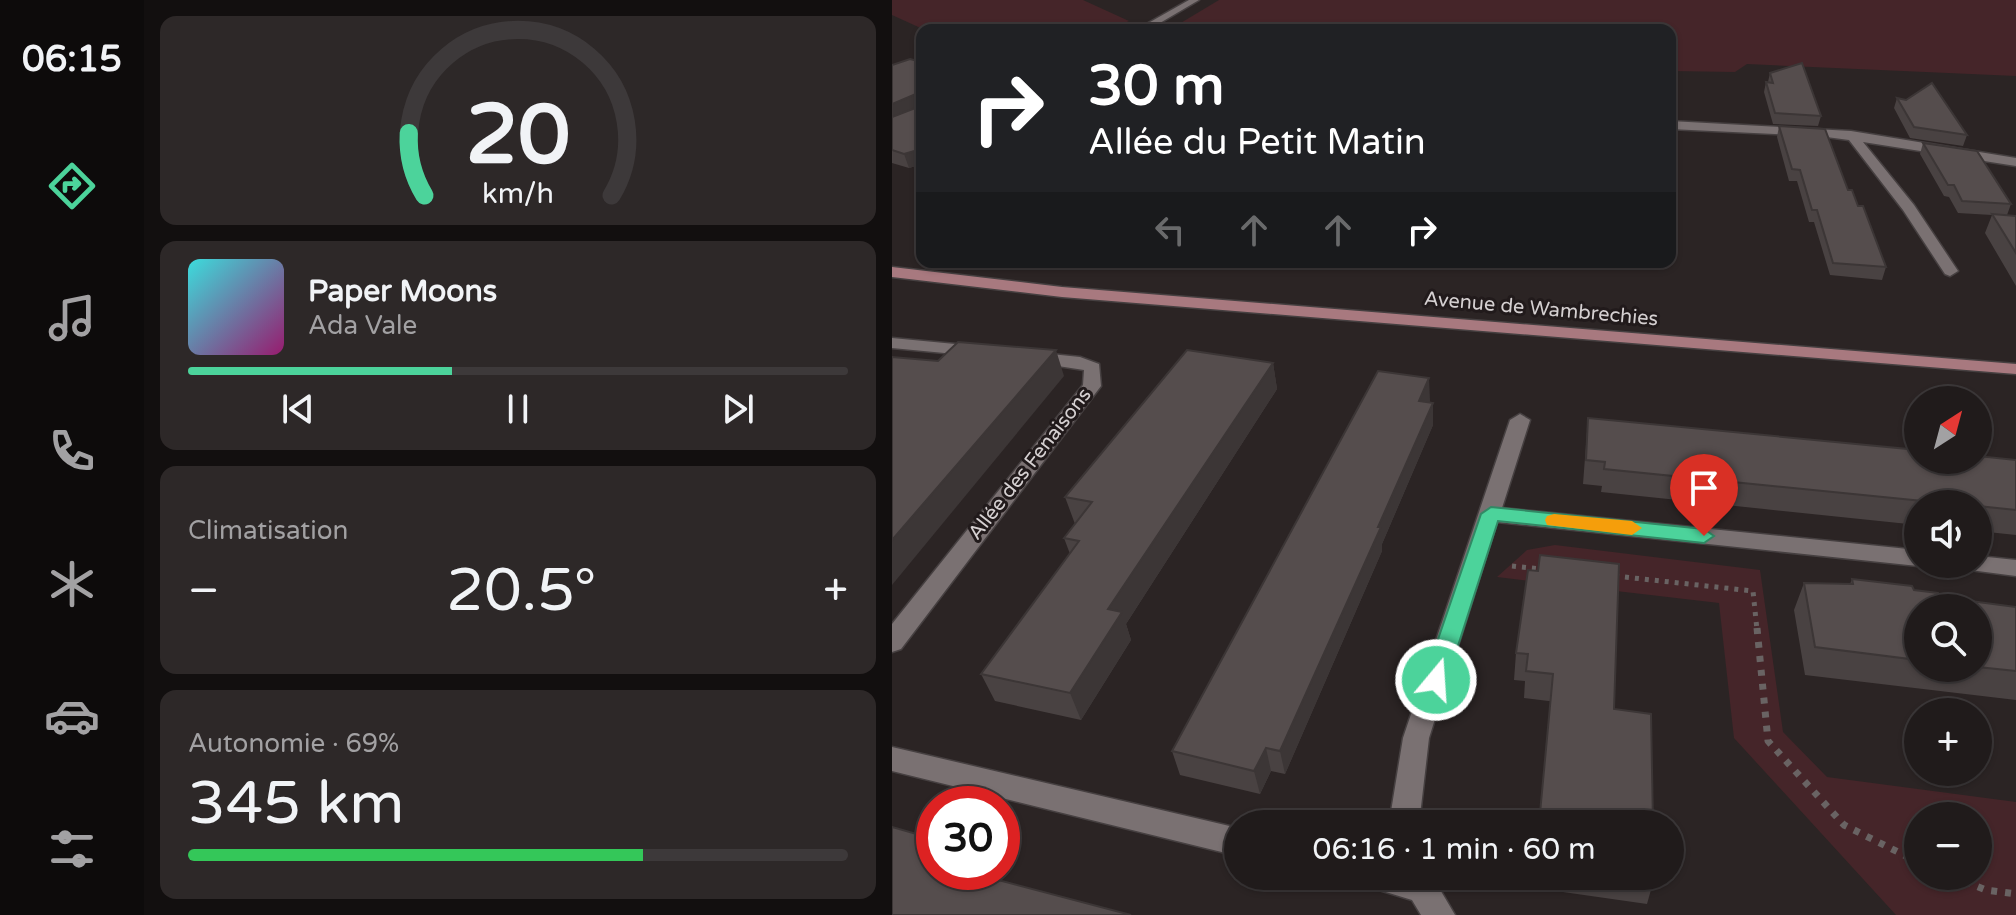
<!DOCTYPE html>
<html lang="fr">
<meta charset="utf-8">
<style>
:root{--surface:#201b1b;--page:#2d2828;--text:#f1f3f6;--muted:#a2a1a3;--line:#3d393a;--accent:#4cd39b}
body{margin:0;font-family:"Varela Round",sans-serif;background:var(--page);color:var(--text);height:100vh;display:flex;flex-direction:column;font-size:30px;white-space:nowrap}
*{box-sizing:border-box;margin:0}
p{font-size:26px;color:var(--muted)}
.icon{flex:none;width:44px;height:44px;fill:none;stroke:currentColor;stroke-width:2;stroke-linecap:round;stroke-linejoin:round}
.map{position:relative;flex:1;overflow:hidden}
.drawer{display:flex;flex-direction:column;gap:16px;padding:16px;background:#120f0f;width:748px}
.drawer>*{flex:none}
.hud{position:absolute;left:24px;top:24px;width:760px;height:244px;border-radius:16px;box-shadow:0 2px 6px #0004,0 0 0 2px var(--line);background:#202124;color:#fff;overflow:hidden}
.needle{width:52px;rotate:36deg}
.tools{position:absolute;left:1012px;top:386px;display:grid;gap:16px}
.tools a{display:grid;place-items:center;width:88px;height:88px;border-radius:50%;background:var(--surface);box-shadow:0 2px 6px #0004,0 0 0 2px var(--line);font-size:40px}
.speed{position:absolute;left:24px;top:786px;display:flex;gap:16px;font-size:40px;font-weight:700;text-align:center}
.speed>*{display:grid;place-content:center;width:104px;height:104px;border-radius:50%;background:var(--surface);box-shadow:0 2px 6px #0004,0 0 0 2px var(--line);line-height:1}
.speed .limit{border:12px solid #d22;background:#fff;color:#111}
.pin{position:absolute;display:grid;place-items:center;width:68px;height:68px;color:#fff;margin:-82px -34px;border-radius:50% 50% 50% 0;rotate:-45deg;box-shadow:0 0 8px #0007}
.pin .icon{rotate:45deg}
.me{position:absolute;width:88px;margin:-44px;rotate:18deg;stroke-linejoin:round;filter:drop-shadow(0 0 6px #0008)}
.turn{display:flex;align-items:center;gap:28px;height:168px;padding:0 40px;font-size:36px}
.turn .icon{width:104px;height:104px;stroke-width:2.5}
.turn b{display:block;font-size:56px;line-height:68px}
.lanes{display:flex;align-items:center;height:76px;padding:0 40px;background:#0003;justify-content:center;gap:40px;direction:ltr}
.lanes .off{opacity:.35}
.big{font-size:60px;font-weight:600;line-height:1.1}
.drawer .widget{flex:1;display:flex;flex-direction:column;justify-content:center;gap:12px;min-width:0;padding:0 28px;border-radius:16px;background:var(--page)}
.drawer .dial{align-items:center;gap:0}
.dial svg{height:208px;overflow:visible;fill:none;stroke:var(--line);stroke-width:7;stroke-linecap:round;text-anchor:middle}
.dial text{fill:var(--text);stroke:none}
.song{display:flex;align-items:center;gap:24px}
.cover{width:96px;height:96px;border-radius:12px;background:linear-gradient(135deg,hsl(180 70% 55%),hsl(320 70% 35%))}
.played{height:8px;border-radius:4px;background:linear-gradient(90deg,var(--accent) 40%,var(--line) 40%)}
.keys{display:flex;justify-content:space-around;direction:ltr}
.heat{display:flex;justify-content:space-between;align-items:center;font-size:44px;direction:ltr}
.charge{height:12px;border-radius:6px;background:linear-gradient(90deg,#34c759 69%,var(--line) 0)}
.trip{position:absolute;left:332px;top:810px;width:460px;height:80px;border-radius:40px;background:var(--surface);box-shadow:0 2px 6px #0004,0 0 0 2px var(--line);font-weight:600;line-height:80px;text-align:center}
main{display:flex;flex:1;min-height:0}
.dock{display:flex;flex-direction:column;width:144px;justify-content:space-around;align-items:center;background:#0d0b0b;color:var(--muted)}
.dock .icon{width:56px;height:56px}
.dock .active{color:var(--accent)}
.dock b{font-size:36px;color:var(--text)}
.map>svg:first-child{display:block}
.green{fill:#452529;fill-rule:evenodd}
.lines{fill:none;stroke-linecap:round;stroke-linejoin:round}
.minor-casing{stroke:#464041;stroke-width:3}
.major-casing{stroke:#464041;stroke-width:3}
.path-far1{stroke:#696363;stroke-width:5;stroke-dasharray:4 6;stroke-linecap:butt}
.path{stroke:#696363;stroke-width:7;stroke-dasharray:6 8;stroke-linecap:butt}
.minor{fill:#7a7172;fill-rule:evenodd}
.major{fill:#a8797f;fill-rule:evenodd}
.wall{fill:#494242;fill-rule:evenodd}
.shaded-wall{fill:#3c3636}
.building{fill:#554d4d;stroke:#3c3636;stroke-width:2}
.route{fill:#4cd39b;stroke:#318965;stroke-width:2}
.slow{fill:#f59e0b}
.labels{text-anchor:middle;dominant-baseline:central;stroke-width:6;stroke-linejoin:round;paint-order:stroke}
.street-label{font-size:20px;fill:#d5d0d1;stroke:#211a1b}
</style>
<main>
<nav class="dock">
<b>06:15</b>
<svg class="icon active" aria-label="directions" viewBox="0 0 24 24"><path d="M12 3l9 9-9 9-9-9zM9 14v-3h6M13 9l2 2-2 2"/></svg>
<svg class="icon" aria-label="music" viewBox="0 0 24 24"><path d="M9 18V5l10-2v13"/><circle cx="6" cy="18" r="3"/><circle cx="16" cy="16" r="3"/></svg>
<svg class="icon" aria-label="phone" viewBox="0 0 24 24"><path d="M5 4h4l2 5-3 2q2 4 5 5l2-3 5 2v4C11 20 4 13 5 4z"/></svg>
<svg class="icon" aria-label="climate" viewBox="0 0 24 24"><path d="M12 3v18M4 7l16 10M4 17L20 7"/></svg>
<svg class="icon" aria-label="car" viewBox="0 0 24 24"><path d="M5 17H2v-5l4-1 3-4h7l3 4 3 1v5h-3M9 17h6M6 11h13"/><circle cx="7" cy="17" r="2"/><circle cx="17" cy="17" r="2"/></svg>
<svg class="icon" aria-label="filters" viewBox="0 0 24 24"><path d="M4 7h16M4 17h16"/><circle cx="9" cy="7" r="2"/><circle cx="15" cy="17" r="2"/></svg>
</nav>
<section class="drawer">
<div class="widget dial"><svg viewBox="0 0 100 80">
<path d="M14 69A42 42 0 1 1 86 69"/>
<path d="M14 69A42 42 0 0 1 8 45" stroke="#4cd39b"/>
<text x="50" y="56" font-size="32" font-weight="700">20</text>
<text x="50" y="72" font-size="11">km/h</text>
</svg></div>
<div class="widget">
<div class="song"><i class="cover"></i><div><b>Paper Moons</b><p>Ada Vale</p></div></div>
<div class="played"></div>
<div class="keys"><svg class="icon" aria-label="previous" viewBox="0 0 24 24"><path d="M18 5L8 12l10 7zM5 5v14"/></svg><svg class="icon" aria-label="pause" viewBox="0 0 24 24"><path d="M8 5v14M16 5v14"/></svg><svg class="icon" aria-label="next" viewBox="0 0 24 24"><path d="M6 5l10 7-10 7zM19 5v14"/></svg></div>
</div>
<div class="widget"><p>Climatisation</p>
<div class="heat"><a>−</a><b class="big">20.5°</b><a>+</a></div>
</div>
<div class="widget"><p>Autonomie · 69%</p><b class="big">345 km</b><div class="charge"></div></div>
</section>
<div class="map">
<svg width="1124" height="915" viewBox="0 0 1124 915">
<rect width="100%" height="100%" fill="#2b2424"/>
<g class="green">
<path d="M0,0h191l46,21 -19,9h-185l-33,-15z"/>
<path d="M327,0h797v76l-269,-12 -12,8 -65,-1v-41h-501z"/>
<path d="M663,545l205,25 23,162 44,45 189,25v113h-120l-162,-177 -15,-135 -222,-26 30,-27zM1026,816h60v60h-60z"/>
</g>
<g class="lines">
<g class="minor-casing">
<g id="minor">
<path d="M297,0h10l-51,30h-12z"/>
<path d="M778,121l181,10 165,27v8l-153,-24 51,63 44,66 -8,5 -5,-2 -42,-64 -54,-70 -30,-4 -149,-7z"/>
<path d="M0,338l84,8 9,5 -9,5 -84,-8z"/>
<path d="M139,352l49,5 19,7 2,22 -200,263 -9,3v-28l191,-239 1,-15 -59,-9 -3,-4z"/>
<path d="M628,414l10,6 -28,88 416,42v14h7l-7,2 -421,-44 -68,216 -10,86h-30l14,-86 107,-318z"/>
<path d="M1086,556l38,4v16l-46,-6 -3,-6h11z"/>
<path d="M0,747l346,81v28l-346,-85z"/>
<path d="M470,876h70l23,39h-34l-9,-15 -46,-14z"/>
</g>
</g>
<g class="major-casing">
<path id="major" d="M0,267l170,20 954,77v10l-954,-77 -170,-20z"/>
</g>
<g class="path-far1">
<path d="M620,566l29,3"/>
<path d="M723,576l138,15 4,39"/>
</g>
<g class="path">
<path d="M865,628l11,113 76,84 74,37"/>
<path d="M1060,876l34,14 30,4"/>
</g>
<use href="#minor" class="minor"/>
<use href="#major" class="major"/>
</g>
<g class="wall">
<path d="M30,62v102l-13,4 -17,-5v-98z"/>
<path d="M878,73l51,43 -3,10 -45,-2 -9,-32 2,-10h2z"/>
<path d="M1005,98l70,37 -4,11 -53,-8 -16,-30z"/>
<path d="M887,126l69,64 10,16 28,61 -4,13 -52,-5 -16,-53h-5l-12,-41h-8l-12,-44z"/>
<path d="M1031,143l88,61 -4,11 9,1v70l-31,-53 7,-18 -34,-2 -9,-16 -5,-1 -24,-42z"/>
<path d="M381,363l4,26 -151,235 5,16 -50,80 -86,-19 -14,-27 89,-120 -6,-16 11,-14 -10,-27z"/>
<path d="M538,401l3,24 -51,119v7l-97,223 -14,-3 -11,23 -80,-19 -8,-24z"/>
<path d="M696,418l428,42v75l-38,-4v-27h-60v21l-317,-33 1,-6 -19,-2z"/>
<path d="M636,570l86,139 -90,-11 1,-17 -11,-1 2,-27z"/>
<path d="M960,579l62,11 26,7 76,10v93l-211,-25 -11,-65 10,-27 46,1zM1026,608h60v60h-60z"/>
<path d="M658,876h104v3l-7,25 -98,-14z"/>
</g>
<g class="shaded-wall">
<path d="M24,94l5,13 -29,11v-14z"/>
<path d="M30,147v17l-13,4 -5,-14z"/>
<path d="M164,350l8,26 -172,209v-45z"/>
<path d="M381,363l4,26 -151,235 5,16 -50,80 -11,-27 38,-84z"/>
<path d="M537,378l1,23 -10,22 -1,-22z"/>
<path d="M541,403v22l-51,119v7l-97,223 -5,-23z"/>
<path d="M374,748l5,23 -11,23 -6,-23z"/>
<path d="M67,872h26l1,3 -12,20z"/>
</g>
<g class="building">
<path d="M18,59l12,3v85l-4,3 -14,4 -12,-4v-33l26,-10 2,-10 -4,-3 -24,10v-39z"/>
<path d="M910,63l19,53 -46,-3 -9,-31 7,1 -3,-10z"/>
<path d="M1040,83l35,52 -53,-8 -17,-29 9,2z"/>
<path d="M887,126l46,3 23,61h4l6,16h5l23,61 -53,-4 -16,-53h-5l-12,-40 -8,-1z"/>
<path d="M1031,143l54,8 34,53 -49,-3 -8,-16h-6z"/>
<path d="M1100,214l24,2v37z"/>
<path d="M66,342l98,8 -164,190v-183l46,4z"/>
<path d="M295,350l86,13 -165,246 14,3 -52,81 -89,-19 98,-133 -15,-3 28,-36 -27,-5z"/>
<path d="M486,371l51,7 -10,23 14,2 -55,124h3l-101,224 -14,-3 -12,23 -82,-20z"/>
<path d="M696,418l330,32v10h60v-4l38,4v50l-38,-4v-2h-25l-349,-35 1,-7 -19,-2z"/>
<path d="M648,555l79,9 -5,145 37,5 2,110h-114l14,-150 -27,-3 2,-17 -12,-1 12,-83 10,1z"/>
<path d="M960,579l60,7 2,4 24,3 2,4 76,10v64l-38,-4v-59h-60v52l-103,-13 -11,-64 49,1z"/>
<path d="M0,827l42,12v33h34l163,43h-239z"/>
<path d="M741,876h21v3z"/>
</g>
<path class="route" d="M599,507l213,22 10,7 -10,7 -206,-22 -51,159 -3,6h-17l-3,-6 57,-166z"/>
<path class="slow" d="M662,514l78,7 10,7 -10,7 -85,-10 -2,-5 2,-4z"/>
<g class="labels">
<g class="street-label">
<text transform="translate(649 309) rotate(5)">Avenue de Wambrechies</text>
<text transform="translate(138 464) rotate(-52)">Allée des Fenaisons</text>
</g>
</g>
</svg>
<div class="tools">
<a><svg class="needle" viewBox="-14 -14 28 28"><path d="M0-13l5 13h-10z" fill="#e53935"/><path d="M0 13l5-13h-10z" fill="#a2a1a3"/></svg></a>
<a><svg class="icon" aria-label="sound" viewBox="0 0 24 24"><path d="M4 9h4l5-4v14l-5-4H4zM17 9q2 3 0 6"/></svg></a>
<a><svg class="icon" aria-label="search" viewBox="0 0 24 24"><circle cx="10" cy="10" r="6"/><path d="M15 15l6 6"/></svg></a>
<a>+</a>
<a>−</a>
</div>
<div class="speed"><div class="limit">30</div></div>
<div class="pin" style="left:812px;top:536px;background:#d93025"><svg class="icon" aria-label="arrive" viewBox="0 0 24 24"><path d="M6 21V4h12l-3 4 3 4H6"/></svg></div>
<svg class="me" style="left:544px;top:680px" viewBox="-20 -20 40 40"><circle r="17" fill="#4cd39b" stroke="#fff" stroke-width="3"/><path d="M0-11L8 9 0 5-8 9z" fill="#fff"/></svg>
<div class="trip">06:16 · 1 min · 60 m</div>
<div class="hud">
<div class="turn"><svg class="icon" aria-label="right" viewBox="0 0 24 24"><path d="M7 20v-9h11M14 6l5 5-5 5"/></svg><div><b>30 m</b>Allée du Petit Matin</div></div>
<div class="lanes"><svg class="icon off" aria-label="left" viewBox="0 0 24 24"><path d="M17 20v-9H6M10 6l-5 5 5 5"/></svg><svg class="icon off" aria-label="ahead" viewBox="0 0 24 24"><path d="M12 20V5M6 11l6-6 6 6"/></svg><svg class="icon off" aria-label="ahead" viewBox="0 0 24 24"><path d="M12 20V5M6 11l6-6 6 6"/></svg><svg class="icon" aria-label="right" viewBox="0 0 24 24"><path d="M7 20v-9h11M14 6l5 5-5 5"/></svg></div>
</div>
</div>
</main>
